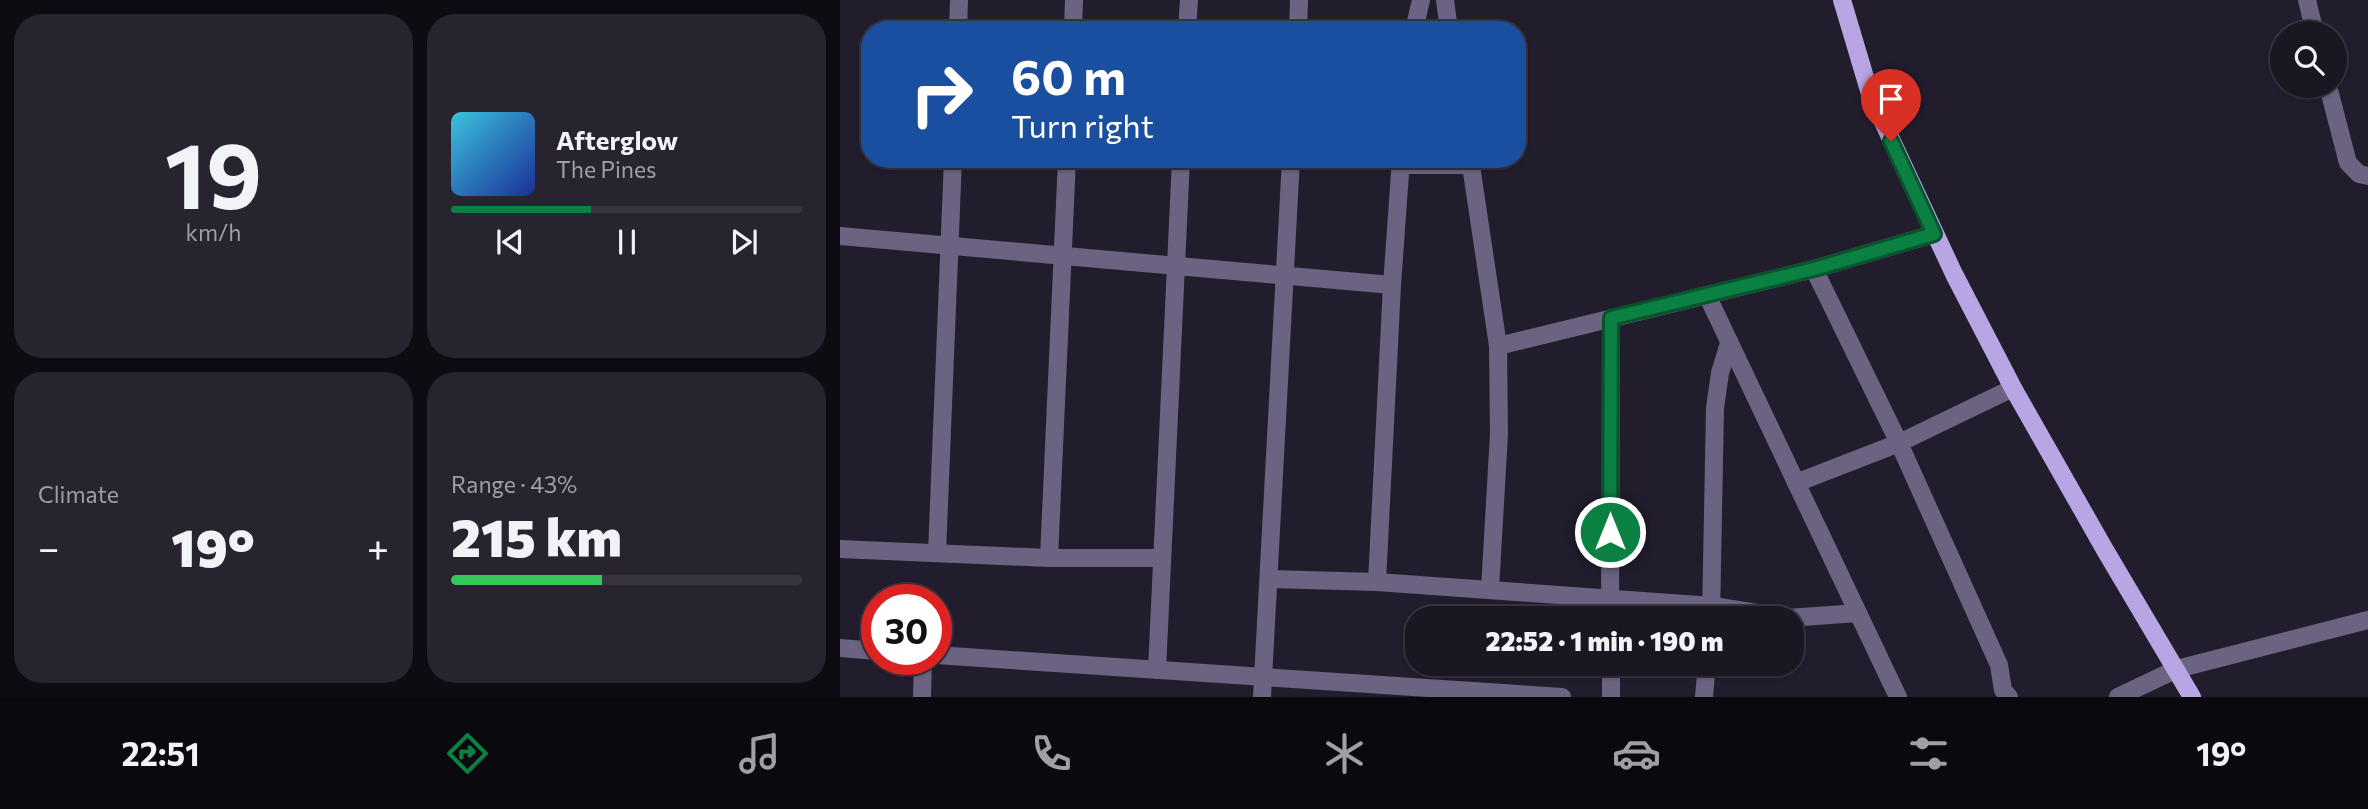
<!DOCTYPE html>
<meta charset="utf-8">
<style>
:root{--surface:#1a1622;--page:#27232f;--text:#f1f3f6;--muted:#9f9fa5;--line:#383540;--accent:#0b8043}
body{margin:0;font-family:Commissioner,sans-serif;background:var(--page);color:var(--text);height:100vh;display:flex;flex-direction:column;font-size:26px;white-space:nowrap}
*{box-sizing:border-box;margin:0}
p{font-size:23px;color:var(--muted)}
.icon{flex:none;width:38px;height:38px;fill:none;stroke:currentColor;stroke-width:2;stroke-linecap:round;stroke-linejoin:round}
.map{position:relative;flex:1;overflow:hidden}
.sheet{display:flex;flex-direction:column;gap:14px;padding:14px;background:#0e0c13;width:840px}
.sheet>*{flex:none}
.guide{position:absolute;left:21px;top:21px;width:665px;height:147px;border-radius:28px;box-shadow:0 2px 5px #0004,0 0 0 2px var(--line);background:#1a4fa0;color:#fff;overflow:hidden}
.buttons{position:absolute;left:1430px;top:21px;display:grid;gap:14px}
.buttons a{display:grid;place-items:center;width:77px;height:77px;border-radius:50%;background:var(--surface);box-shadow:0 2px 5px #0004,0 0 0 2px var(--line);font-size:35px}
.speed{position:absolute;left:21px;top:584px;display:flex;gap:14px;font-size:35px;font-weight:700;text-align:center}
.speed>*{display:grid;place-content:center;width:91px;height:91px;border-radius:50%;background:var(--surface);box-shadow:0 2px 5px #0004,0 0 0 2px var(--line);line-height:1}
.speed .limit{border:10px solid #d22;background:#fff;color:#111}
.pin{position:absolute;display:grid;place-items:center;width:60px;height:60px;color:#fff;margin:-72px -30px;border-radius:50% 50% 50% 0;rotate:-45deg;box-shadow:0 0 7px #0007}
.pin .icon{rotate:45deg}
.me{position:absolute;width:77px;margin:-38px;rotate:0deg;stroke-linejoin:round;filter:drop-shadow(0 0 5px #0008)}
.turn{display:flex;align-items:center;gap:24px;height:147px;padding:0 35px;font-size:32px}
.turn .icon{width:91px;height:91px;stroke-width:2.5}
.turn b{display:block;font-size:49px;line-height:60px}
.big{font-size:52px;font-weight:800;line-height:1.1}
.sheet .card{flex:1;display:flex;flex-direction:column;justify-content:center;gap:10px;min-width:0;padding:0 24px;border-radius:28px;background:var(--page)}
.sheet .dial{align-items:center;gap:0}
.dial b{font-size:91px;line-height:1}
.song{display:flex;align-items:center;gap:21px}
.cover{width:84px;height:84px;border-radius:10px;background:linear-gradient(135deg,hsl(190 70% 55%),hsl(230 70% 35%))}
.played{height:7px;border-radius:4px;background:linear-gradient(90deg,var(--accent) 40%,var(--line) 40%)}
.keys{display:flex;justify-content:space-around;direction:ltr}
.heat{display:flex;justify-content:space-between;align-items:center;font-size:38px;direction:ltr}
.charge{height:10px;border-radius:5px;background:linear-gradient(90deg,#34c759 43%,var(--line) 0)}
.sheet .tiles{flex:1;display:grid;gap:14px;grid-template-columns:repeat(2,1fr)}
.trip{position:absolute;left:565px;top:606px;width:399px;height:70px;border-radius:28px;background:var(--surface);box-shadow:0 2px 5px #0004,0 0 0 2px var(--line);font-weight:800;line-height:70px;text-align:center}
.tab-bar{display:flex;height:112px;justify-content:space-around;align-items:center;background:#0a090e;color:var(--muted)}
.tab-bar .icon{width:49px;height:49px}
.tab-bar .current{color:var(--accent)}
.tab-bar b{font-size:32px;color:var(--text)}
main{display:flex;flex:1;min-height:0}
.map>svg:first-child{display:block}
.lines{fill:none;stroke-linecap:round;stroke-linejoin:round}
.minor{stroke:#6b6381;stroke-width:18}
.major{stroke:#b8a6e4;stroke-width:18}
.route-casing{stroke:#07532c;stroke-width:18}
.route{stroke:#0b8043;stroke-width:12}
</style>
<main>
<section class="sheet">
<div class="tiles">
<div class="card dial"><b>19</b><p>km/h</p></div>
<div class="card">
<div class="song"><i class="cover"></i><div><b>Afterglow</b><p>The Pines</p></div></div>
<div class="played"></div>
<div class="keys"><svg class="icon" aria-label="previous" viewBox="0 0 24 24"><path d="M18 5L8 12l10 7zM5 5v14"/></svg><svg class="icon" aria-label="pause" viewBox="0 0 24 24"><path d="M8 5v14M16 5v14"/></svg><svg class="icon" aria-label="next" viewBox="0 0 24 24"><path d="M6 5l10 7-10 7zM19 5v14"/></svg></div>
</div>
<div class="card"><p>Climate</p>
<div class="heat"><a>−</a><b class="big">19°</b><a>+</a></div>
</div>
<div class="card"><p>Range · 43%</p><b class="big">215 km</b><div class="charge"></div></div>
</div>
</section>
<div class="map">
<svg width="1528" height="697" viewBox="0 0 1528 697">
<rect width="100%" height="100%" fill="#221d2d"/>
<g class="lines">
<g class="minor">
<path d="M605,0l4,30"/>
<path d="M1467,0l8,33"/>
<path d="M118,30l1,-30"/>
<path d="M233,30l1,-30"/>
<path d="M347,30l2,-30"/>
<path d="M458,30l1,-30"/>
<path d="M574,30l7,-30"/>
<path d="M1488,86l20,77 11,11 9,2"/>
<path d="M630,159l28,187 1,88 -9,155"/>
<path d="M560,165h71"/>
<path d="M0,236l552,49"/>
<path d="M974,269l85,174 100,222 4,25 6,7"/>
<path d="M867,295l191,402"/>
<path d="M658,346l316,-77 120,-35"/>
<path d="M956,483l103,-40 114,-55"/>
<path d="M0,549l209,9h113"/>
<path d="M97,553l16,-394"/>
<path d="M209,558l18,-399"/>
<path d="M429,579l108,3 336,24 75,12"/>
<path d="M537,582l15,-297 9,-126"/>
<path d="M770,618l1,-299"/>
<path d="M871,618l4,-210 5,-35 9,-30"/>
<path d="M948,618l70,-5"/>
<path d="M0,648l37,3"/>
<path d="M96,655l626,42"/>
<path d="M771,663v34"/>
<path d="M317,670l24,-511"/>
<path d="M82,697l1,-37"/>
<path d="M422,697l29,-538"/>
<path d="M864,697l3,-34"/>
<path d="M1278,697l59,-28 191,-49"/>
</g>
<path class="major" d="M1002,0l28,94 84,180 59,114 92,162 87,147"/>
</g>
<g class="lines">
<g class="route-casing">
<path id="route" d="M770,532l1,-214 203,-49 120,-35 -43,-93"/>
</g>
<use href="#route" class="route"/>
</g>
</svg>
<div class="buttons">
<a><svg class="icon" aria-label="search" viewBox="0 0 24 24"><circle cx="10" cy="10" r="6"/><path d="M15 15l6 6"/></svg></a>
</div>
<div class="speed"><div class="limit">30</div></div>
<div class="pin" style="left:1051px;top:141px;background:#d93025"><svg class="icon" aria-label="arrive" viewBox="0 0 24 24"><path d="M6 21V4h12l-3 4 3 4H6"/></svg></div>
<svg class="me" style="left:770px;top:532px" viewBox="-20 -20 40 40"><circle r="17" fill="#0b8043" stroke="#fff" stroke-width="3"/><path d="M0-11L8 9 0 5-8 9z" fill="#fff"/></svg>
<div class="trip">22:52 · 1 min · 190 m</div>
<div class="guide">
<div class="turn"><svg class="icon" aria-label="right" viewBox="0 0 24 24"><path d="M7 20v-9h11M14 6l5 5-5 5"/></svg><div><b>60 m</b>Turn right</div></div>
</div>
</div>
</main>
<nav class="tab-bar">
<b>22:51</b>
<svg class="icon current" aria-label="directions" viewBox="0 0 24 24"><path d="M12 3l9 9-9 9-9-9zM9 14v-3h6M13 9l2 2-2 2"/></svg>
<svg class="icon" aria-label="music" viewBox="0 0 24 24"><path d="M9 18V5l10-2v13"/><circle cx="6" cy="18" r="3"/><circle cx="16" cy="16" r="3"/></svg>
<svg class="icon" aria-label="phone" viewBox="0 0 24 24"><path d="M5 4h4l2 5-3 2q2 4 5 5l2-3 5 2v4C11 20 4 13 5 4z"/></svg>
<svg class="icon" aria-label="climate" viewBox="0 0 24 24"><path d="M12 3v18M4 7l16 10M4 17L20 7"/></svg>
<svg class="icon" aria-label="car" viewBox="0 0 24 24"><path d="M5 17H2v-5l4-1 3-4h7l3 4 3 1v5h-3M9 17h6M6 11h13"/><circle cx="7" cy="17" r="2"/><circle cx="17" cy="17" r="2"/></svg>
<svg class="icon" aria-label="filters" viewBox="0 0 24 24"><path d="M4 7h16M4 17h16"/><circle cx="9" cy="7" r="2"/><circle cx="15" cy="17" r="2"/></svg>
<b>19°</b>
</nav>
